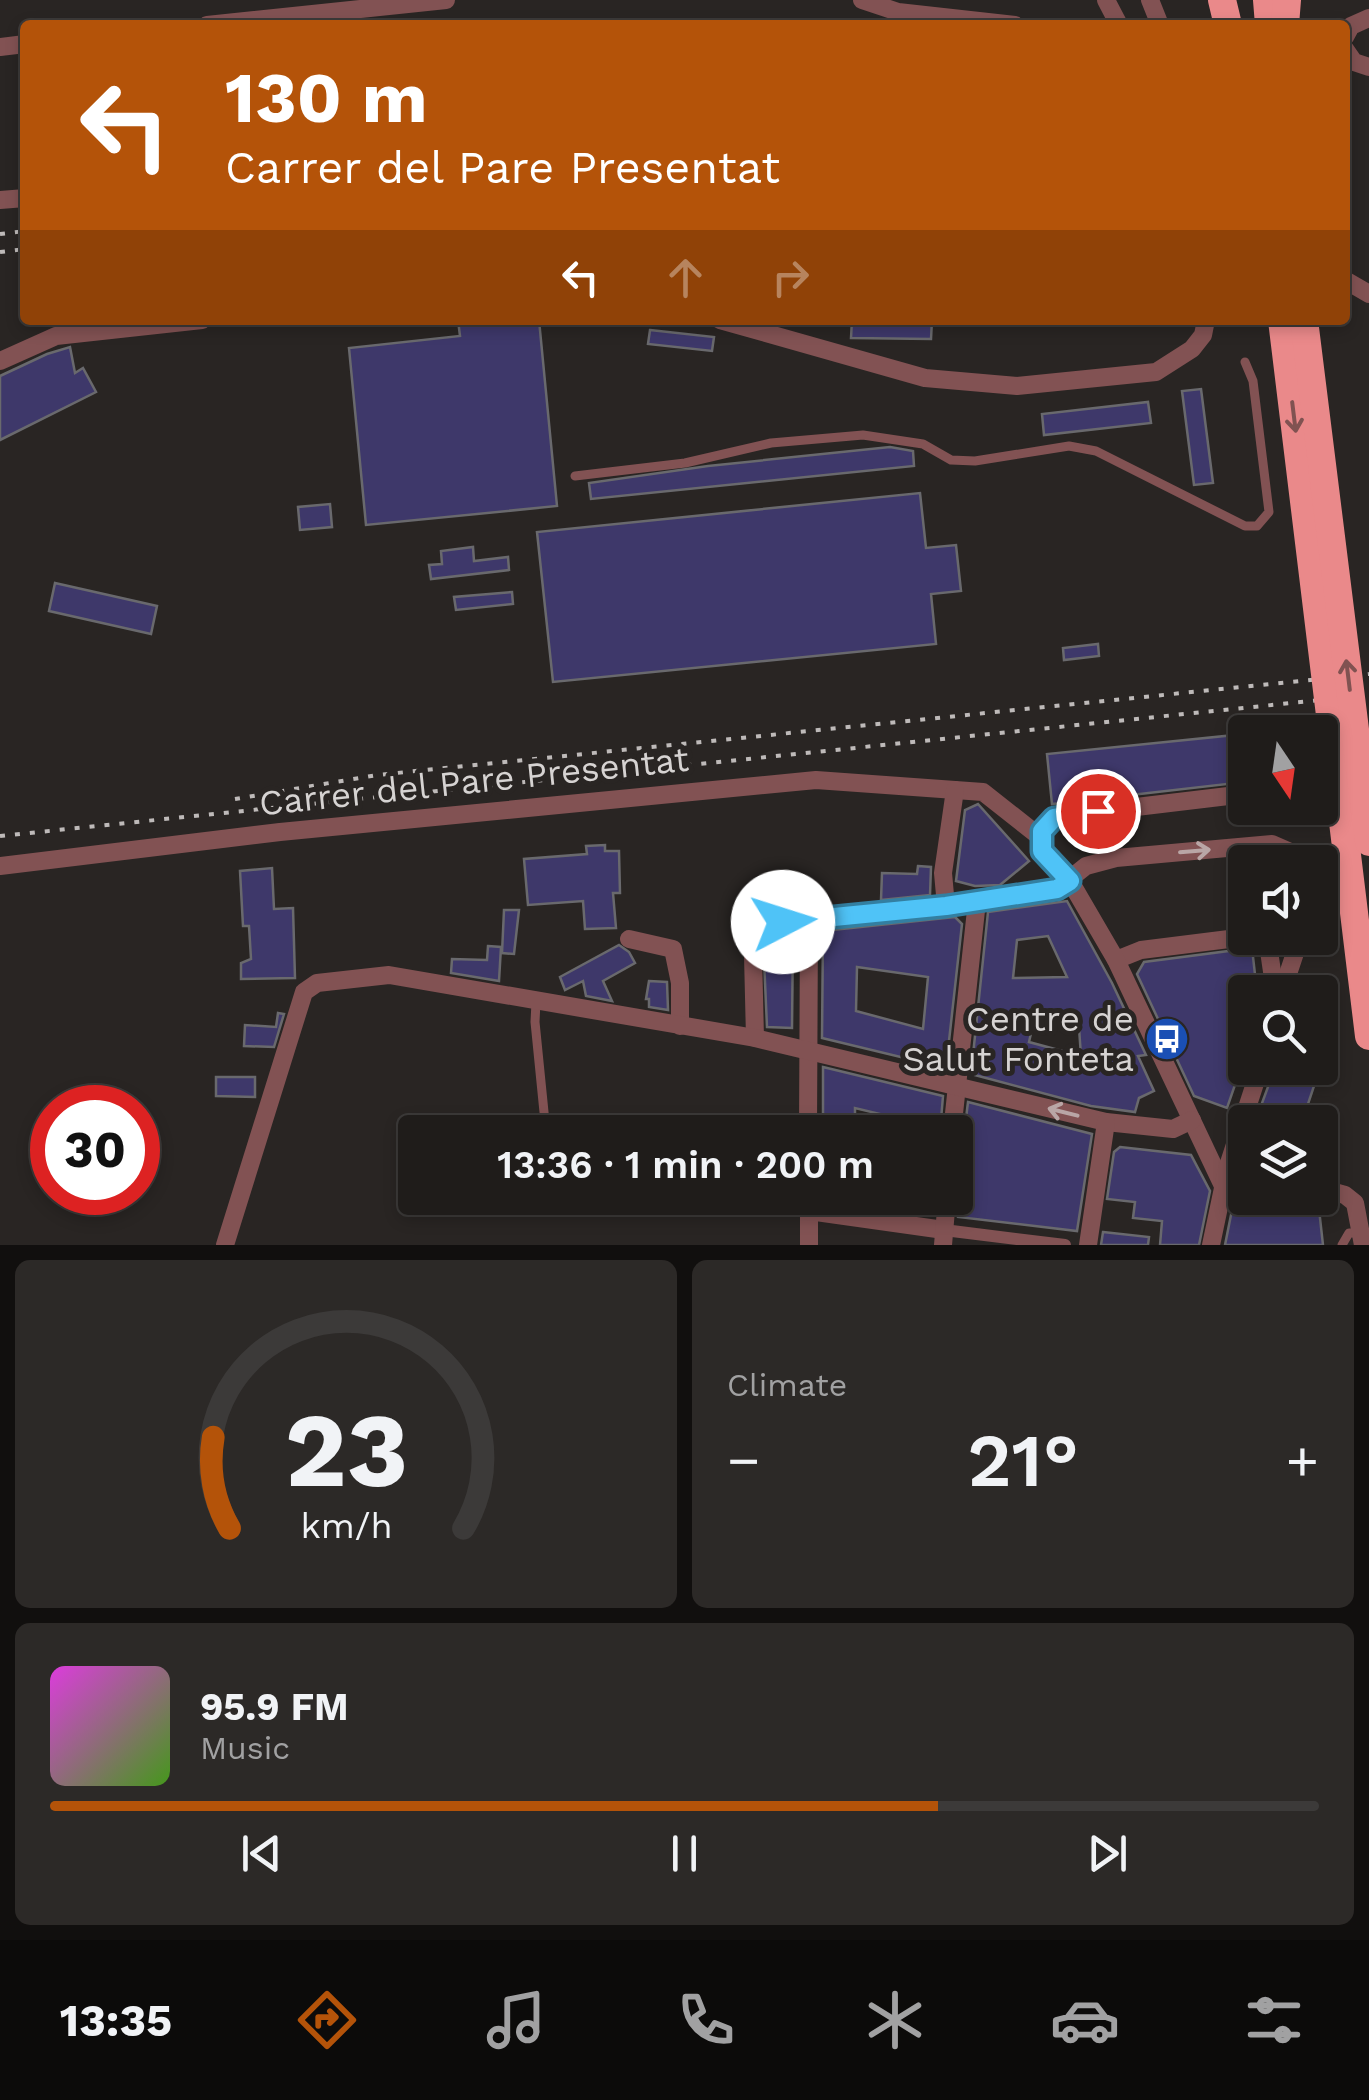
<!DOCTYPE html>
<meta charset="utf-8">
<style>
:root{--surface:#1f1c1a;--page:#2c2927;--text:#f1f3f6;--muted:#a1a1a2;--line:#3c3a39;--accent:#b45309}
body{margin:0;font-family:"Work Sans",sans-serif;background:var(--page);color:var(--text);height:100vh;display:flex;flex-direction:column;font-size:38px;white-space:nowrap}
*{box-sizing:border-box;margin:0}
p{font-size:32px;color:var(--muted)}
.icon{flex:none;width:55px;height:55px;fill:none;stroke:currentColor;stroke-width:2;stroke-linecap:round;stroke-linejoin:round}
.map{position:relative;height:1245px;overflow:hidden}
.side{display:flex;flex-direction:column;gap:15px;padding:15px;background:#110f0e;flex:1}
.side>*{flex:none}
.top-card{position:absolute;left:20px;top:20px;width:1330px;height:305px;border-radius:10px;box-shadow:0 5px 15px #0003,0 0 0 2px var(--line);background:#b45309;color:#fff;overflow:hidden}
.needle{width:65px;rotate:167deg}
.tools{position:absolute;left:1228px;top:715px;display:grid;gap:20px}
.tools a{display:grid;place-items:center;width:110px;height:110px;border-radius:10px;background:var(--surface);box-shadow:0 5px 15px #0003,0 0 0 2px var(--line);font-size:50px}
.speed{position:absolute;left:30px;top:1085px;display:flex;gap:20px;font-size:50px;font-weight:700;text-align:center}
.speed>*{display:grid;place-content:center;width:130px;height:130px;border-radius:50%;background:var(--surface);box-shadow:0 5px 15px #0003,0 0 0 2px var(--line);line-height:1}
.speed .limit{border:15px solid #d22;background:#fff;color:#111}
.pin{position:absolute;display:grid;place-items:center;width:85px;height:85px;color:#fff;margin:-42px;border:5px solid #fff;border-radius:50%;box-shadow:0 2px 10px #0007}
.me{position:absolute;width:110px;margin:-55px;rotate:85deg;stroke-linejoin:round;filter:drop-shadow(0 0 8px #0008)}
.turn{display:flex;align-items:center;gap:35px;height:210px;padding:0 40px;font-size:45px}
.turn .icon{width:130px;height:130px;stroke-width:2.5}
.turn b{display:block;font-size:70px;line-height:85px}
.lanes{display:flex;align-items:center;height:95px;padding:0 40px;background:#0003;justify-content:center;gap:50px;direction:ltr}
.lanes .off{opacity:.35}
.big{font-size:75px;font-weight:600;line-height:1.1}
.side .tile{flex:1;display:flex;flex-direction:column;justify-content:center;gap:15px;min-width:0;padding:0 35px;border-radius:15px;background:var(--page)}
.side .dial{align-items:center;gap:0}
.dial svg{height:260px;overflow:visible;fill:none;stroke:var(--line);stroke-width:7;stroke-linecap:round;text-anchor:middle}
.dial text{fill:var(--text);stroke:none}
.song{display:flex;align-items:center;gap:30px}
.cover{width:120px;height:120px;border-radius:15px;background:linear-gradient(135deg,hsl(300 70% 55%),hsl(100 70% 35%))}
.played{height:10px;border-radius:5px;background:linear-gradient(90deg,var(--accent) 70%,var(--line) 70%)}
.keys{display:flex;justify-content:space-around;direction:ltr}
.heat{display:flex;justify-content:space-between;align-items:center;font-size:55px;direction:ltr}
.side .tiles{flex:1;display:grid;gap:15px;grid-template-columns:1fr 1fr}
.tile:last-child{grid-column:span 2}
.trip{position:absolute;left:398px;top:1115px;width:575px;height:100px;border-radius:10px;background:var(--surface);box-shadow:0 5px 15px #0003,0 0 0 2px var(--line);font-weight:600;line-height:100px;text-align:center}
.menu{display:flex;height:160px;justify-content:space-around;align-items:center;background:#0c0b0a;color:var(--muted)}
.menu .icon{width:70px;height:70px}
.menu .current{color:var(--accent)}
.menu b{font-size:45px;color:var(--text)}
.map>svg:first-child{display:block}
.building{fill:#3e386a;stroke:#69696d;stroke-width:2.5;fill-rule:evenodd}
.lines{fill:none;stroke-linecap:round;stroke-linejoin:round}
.service{stroke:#825253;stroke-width:9}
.pedestrian{stroke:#825253;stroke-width:12}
.minor{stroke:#825253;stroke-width:18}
.trunk{stroke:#ea898a;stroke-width:28}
.rail{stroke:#bebab9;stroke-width:4;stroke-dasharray:5 10;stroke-linecap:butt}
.trunk-bridge{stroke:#ea898a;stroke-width:28}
.oneway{stroke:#805251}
.oneway2{stroke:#b9a6a6}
.route-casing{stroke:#337fa1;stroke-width:25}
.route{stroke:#4fc3f7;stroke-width:18}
.labels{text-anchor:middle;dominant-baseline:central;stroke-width:10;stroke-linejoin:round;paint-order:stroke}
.street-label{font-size:35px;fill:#d6d3d2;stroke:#292523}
.poi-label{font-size:35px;fill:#d6d3d2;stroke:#292523;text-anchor:end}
</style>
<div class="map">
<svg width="1369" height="1245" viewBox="0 0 1369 1245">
<rect width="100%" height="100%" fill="#292523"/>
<g class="building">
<path d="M458,320h81l18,186 -191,19 -17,-177 111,-12z"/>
<path d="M852,320h80l-1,19 -80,-1z"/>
<path d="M650,330l64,7 -2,14 -64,-7z"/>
<path d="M70,347l5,26 8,-5 13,24 -96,48v-64l47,-22z"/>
<path d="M1201,389l12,94 -19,2 -12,-94z"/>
<path d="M1148,402l3,21 -107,12 -2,-21z"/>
<path d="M890,447l23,4 1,15 -323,33 -2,-16 119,-17z"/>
<path d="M920,493l6,55 30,-3 5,46 -30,3 5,50 -383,38 -16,-150z"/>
<path d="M330,504l2,23 -32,3 -2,-23z"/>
<path d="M473,547l1,14 34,-4 1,13 -78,9 -2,-14 13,-1 -1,-13z"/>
<path d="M55,583l102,23 -6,28 -102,-23z"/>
<path d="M512,592l1,12 -57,6 -2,-13z"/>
<path d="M1098,644l1,12 -35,4 -1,-12z"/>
<path d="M1245,734v48l-193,22 -5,-50z"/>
<path d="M978,804l51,57 -29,24 -25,1 -19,-5 9,-71z"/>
<path d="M605,845v6h14l1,42h-7l3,35 -31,1 -2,-28 -55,4 -4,-46 63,-5 -1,-8z"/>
<path d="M918,866l13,1 -1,28 -49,5 1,-27 35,1z"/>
<path d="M272,868l2,41 19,-1 2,70 -54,1v-16l10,-4 -2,-33h-6l-3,-55z"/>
<path d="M1067,901l45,82 34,72 -8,1 16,35 -15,7 -4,14 -44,-6 -120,-32 17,-162zM1048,936l19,41 -54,1 4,-38zM1035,1016l44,12 2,28 -52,-14z"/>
<path d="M504,910h15l-5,44 -12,-1z"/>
<path d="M955,917l7,7 -16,144 -124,-30 1,-107zM857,967l71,10 -5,52 -67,-18z"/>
<path d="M793,934l-1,94 -25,-1 -4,-90z"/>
<path d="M619,945l10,7 6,11 -32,18 9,20 -26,-5 -3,-15 -18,9 -5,-13z"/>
<path d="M488,946l13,1 -2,34 -48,-8 1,-14 35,1z"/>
<path d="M1252,948l5,44h-12v64l-18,52 -33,-12 -57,-122 7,-12z"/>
<path d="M649,981l18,1 1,28 -19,-3v-8h-3z"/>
<path d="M278,1013l6,1 -10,33 -30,-1 1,-21 31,2z"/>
<path d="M823,1067l120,29 -3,36h-29l2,-10 -58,-14v24h-32z"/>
<path d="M1275,1068h45l-18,54h-47z"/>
<path d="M216,1077h39v20l-39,-1z"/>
<path d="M968,1102l124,32 -15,97 -119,-14 -1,-27z"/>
<path d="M1120,1147l71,8 19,36 -11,54h-39l2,-24 -29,-3 2,-16 -28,-3 7,-47z"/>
<path d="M1241,1165l4,1v32h67l6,2 5,45h-98z"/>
<path d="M901,1198h33l-1,15 -34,-4z"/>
<path d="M1103,1232l46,5 -1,8h-47z"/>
</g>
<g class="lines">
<g class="service">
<path d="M575,476l110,-13 86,-20 92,-8 60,9 28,16 24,1 94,-15 27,5 149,75h12l12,-14 -16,-131 -8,-19"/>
<path d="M536,1002l-1,20 11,110"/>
<path d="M1342,1245l7,-12h6l6,5"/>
</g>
<path class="pedestrian" d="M944,1230l121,15"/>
<g class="minor">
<path d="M862,0l36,12 117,13"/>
<path d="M1106,0l13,25"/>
<path d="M1150,0l10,25"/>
<path d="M207,25l239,-25"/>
<path d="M1345,37l6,-11 18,-8"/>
<path d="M0,47l25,-3"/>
<path d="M1345,49l9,13 15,5"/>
<path d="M0,200l25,-2"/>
<path d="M1345,280l24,14"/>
<path d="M720,320l205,58 92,8 139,-14 36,-23 11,-14 3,-15"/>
<path d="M0,361l56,-25 146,-16"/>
<path d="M0,866l280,-34 536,-52 167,12 57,45"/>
<path d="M946,906l-3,-33 12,-83"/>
<path d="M758,925l188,-19 111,-17 29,-23 30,-8 156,-14 16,7 8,11"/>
<path d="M1261,938l8,13 6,41"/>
<path d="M629,939l44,10 7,34v43"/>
<path d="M753,955l2,83"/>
<path d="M1116,960l25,-10 104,-13"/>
<path d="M1282,992l18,-54"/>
<path d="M808,1132l1,-212"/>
<path d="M952,1132l25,-231"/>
<path d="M1223,1186l-107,-226 -46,-79 -28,-30 -1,-20 8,-10 12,-5 184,-22"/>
<path d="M1320,1188l25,7 10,8 8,42"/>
<path d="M809,1198v47"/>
<path d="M809,1211l135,19"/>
<path d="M225,1245l79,-253 13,-9 72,-8 366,63 351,84 67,7 19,-9"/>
<path d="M943,1245l4,-47"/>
<path d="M1088,1245l18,-123"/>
<path d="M1211,1245l16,-76 33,-101"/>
</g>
<g class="trunk">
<path d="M1222,0l6,25"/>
<path d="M1267,0l2,25"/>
<path d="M1285,25l2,-25"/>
</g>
<g class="rail">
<path d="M0,234l25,-3"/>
<path d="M0,252l25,-3"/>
<path d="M235,799l142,-24 992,-101"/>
<path d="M0,836l1369,-141"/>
</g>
<g class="trunk-bridge">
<path d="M1282,320l87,716"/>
<path d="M1304,320l65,522"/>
</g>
</g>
<defs><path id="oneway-shaft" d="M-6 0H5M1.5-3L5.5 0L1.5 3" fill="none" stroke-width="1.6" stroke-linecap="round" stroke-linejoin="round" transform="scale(2.5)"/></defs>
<g class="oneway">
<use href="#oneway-shaft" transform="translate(1294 417) rotate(83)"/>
<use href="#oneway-shaft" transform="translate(1348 675) rotate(-97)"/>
</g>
<g class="oneway2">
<use href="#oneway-shaft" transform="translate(1195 851) rotate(-5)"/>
<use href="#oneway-shaft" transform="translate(1063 1112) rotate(-166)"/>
</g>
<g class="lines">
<g class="route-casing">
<path id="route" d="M783,922l163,-16 111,-17 13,-8 -28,-30v-20l12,-13 44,-7"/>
</g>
<use href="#route" class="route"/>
</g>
<defs>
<g id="bus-disc" transform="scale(2.25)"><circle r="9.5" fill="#1a4fb4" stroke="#292523"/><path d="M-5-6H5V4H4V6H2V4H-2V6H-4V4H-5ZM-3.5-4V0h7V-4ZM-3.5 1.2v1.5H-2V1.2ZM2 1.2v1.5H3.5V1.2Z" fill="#fff"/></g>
</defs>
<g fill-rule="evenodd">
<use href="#bus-disc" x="1167" y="1039"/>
</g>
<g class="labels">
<g class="street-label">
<text transform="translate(474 781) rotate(-6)">Carrer del Pare Presentat</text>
</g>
<g class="poi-label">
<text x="1134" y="1019">Centre de<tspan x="1134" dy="40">Salut Fonteta</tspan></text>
</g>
</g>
</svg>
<div class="tools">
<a><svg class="needle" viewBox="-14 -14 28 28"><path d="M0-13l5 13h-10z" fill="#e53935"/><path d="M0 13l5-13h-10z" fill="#a1a1a2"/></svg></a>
<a><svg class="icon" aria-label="sound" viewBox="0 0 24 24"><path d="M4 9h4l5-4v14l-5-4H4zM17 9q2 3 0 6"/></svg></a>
<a><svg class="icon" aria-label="search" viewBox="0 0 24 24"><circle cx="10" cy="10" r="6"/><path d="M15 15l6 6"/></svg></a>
<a><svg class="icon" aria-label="layers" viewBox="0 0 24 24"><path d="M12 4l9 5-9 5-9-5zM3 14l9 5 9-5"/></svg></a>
</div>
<div class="speed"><div class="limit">30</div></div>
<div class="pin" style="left:1098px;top:811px;background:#d93025"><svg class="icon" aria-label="arrive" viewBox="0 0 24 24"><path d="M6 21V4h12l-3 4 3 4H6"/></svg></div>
<svg class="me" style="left:783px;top:922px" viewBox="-20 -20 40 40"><circle r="19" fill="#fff"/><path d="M0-13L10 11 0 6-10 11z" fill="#4fc3f7"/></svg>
<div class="trip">13:36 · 1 min · 200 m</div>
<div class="top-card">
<div class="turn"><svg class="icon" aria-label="left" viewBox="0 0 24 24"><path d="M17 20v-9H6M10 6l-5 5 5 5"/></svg><div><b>130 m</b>Carrer del Pare Presentat</div></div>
<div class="lanes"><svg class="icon" aria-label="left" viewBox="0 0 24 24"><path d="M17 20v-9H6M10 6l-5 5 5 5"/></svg><svg class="icon off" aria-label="ahead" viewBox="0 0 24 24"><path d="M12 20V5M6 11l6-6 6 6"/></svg><svg class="icon off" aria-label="right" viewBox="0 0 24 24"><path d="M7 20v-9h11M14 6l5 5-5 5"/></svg></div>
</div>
</div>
<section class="side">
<div class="tiles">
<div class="tile dial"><svg viewBox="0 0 100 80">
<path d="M14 69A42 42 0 1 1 86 69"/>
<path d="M14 69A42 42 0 0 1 9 41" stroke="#b45309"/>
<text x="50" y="56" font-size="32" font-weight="700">23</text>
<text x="50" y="72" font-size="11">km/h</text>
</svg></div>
<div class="tile"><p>Climate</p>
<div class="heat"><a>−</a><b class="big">21°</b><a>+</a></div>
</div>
<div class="tile">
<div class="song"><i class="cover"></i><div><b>95.9 FM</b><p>Music</p></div></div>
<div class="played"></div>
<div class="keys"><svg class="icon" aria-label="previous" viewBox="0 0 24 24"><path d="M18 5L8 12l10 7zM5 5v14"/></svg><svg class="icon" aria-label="pause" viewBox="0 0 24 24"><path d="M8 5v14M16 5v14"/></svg><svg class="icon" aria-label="next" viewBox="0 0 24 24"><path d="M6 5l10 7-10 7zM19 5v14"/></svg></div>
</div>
</div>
</section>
<nav class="menu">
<b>13:35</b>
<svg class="icon current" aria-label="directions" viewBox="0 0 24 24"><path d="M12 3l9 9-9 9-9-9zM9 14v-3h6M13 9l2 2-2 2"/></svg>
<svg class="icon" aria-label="music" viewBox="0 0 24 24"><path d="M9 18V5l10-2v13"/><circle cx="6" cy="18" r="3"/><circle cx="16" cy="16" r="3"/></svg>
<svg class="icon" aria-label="phone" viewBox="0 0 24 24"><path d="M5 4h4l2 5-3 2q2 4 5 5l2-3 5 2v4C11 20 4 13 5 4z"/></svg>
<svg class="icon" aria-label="climate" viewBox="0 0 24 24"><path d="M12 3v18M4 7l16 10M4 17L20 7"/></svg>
<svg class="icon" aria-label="car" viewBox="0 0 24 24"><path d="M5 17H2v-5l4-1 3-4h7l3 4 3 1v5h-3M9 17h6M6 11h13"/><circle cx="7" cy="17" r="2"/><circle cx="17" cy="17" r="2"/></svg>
<svg class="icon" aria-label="filters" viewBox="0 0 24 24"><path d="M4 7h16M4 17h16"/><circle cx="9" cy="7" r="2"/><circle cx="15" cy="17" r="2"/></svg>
</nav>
